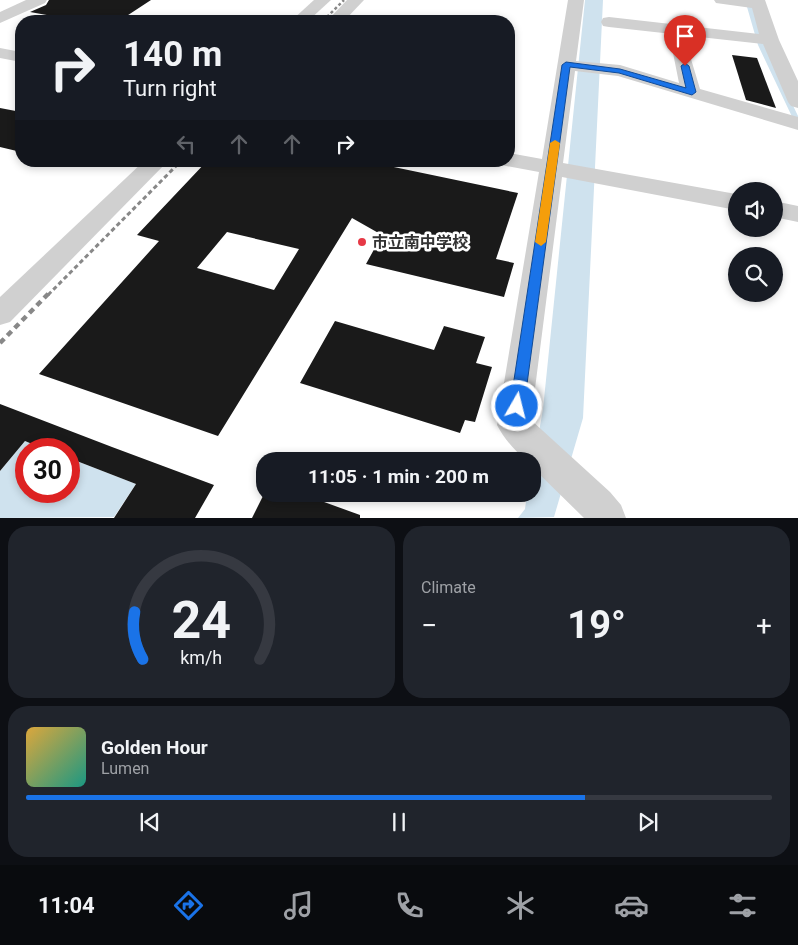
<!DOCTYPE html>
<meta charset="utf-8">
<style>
:root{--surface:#171b24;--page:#20242c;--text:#f1f3f6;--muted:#9ea1a6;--line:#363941;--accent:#1a73e8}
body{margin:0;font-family:Roboto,"Noto Sans JP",sans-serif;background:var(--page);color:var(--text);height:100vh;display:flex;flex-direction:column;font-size:19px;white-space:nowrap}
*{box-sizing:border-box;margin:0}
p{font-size:16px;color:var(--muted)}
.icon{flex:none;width:28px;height:28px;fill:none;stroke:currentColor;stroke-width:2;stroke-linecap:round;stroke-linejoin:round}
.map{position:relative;height:518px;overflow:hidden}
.panel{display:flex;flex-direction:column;gap:8px;padding:8px;background:#0d0f14;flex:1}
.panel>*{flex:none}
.banner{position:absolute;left:15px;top:15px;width:500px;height:152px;border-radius:20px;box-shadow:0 2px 8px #0003;background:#171b24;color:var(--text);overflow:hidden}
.tools{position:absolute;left:728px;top:182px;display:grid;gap:10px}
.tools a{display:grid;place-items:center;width:55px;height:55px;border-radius:50%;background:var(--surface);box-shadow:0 2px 8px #0003;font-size:25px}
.speed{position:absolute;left:15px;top:438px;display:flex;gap:10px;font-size:25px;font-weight:700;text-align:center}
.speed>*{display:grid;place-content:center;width:65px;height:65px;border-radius:50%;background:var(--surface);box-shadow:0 2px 8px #0003;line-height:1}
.speed .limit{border:8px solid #d22;background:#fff;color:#111}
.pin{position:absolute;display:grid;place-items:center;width:42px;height:42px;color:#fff;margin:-51px -21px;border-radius:50% 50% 50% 0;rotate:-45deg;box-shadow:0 0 5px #0007}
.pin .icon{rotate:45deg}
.me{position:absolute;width:55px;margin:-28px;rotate:8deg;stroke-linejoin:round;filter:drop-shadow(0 0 4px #0008)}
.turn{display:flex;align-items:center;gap:18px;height:105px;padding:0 25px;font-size:22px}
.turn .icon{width:65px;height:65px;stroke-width:2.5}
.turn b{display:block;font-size:35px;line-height:42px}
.lanes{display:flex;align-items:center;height:48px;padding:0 25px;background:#0003;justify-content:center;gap:25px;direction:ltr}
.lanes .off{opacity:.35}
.big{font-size:38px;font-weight:700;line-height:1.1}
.panel .widget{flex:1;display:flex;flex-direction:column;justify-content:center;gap:8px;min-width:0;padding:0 18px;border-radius:20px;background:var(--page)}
.panel .dial{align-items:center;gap:0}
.dial svg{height:130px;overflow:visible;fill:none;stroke:var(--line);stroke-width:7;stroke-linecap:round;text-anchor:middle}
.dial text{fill:var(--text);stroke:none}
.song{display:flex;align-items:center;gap:15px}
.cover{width:60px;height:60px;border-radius:8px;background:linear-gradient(135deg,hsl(40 70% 55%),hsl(170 70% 35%))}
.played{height:5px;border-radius:2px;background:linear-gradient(90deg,var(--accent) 75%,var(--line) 75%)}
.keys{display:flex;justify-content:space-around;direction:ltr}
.heat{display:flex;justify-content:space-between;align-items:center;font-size:28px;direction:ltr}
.panel .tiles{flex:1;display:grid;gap:8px;grid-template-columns:1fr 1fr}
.widget:last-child{grid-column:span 2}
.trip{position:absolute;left:256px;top:452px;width:285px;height:50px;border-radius:20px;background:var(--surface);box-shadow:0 2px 8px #0003;font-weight:700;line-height:50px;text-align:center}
.menu{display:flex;height:80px;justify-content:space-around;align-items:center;background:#090b0e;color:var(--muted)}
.menu .icon{width:35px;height:35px}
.menu .active{color:var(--accent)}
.menu b{font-size:22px;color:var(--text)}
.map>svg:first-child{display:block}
.water{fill:#cfe2ee}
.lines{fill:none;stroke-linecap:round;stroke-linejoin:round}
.stream{fill:#cfe2ee;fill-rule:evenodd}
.building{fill:#1a1a1a;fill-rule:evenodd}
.street{fill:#d0d0d0;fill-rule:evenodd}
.rail-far2{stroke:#888;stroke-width:2.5;stroke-dasharray:3 2.5;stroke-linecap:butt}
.rail-far1{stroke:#888;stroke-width:3;stroke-dasharray:4.5 3;stroke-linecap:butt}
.rail{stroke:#888;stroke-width:4.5;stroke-dasharray:6 4.5;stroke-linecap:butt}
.route{fill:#1a73e8;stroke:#114b97}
.slow{fill:#f59e0b}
.poi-dot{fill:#e63946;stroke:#fff;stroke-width:2}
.labels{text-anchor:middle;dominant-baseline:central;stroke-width:5;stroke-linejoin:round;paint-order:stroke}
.poi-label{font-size:16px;font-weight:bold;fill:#333;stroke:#fff;text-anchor:start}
</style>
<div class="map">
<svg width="798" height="518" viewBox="0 0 798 518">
<rect width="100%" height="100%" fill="#fff"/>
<g class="water">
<path d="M585,0h18l-20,418 -29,99 -36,1 7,-9 2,-15h5l1,-28 10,-57z"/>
<path d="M25,441l19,8h-18v42h43v-33l67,26 -22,33 -114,1v-47z"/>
</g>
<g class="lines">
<path class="stream" d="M745,0h6l13,45 34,71v9l-3,-2 -37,-78z"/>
</g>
<g class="building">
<path d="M49,0h102l-32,21h-39l-50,-9 16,-7z"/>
<path d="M732,55l25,3 19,50 -30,-8z"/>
<path d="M0,108l21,4v40l-21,-5z"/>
<path d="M207,161h158l153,32 -22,66 18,4 -10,34 -138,-33 16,-29 -30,-17 -134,218 -179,-62 120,-133 -22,-6zM227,232l72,17 -25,41 -77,-22z"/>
<path d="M335,321l99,29 10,-24 41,11 -9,26 16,4 -17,55 -10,-2 -5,13 -160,-50z"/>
<path d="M0,404l112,43 102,38 -19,33h-81l22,-34 -67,-26v-9h-25l-19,-8 -25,30z"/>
<path d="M264,494h38l58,21v3h-108z"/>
</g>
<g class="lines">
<g class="street">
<path d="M26,0h21l-2,3 -45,20v-11z"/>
<path d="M314,0h17l-23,21h-17z"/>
<path d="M347,0h17l-20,21h-17z"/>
<path d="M568,0h16l-8,61 44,4 59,18 -6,-30 3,-4 6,-1 6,1 12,40 98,28v13l-180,-54 -43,-5 -12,92 173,31v16l-174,-33 -31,243 79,72 11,13 5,13h-42l-52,-51v-6h-6c-11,-11 -22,-22 -29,-36l42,-253 -38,-7 -2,-4h10v-8l33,6z"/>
<path d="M714,0h51l14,40 19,41v27l-7,-2 -3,-4 -25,-58 -154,-17 -6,-1 -2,-4 2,-4 6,-1 150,17 -7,-26 -36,-5z"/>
<path d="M0,48l21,4v10l-21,-4z"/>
<path d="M144,161h24l-158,161 -10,3v-28z"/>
<path d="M774,201l24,5v16l-24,-5z"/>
</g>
<path class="rail-far2" d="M323,21l21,-21"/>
<path class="rail-far1" d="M48,295l133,-134"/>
<path class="rail" d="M0,343l49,-50"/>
</g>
<path class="route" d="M566,62l54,7 66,19 -5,-22 4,-3 4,3 7,26 -4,3 -73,-22 -49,-6 -46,339 -2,4 -5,2 -5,-2 -2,-4 52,-341z"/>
<path class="slow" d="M555,140l5,3 -14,99 -5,4 -6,-4 15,-99z"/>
<circle class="poi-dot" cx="362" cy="242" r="5"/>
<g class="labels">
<g class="poi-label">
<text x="372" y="242">市立南中学校</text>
</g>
</g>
</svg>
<div class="tools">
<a><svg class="icon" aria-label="sound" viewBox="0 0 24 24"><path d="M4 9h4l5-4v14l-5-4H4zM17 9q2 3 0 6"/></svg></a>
<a><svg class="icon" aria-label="search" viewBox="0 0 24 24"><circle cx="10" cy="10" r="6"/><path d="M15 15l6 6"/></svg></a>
</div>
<div class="speed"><div class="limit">30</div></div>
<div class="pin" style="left:685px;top:66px;background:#d93025"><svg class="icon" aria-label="arrive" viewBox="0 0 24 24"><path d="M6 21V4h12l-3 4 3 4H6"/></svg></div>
<svg class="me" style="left:517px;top:406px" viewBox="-20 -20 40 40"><circle r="17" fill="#1a73e8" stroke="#fff" stroke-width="3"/><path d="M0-11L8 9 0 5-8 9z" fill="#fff"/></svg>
<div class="trip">11:05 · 1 min · 200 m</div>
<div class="banner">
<div class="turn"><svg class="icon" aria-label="right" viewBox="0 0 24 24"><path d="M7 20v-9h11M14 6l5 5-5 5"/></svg><div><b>140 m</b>Turn right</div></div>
<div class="lanes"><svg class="icon off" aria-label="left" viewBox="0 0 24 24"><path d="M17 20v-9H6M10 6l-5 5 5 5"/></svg><svg class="icon off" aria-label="ahead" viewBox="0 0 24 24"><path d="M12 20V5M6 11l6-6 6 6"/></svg><svg class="icon off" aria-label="ahead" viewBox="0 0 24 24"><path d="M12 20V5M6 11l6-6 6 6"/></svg><svg class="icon" aria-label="right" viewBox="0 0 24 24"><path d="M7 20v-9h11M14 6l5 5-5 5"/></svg></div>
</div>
</div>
<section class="panel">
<div class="tiles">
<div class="widget dial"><svg viewBox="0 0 100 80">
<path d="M14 69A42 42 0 1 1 86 69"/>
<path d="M14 69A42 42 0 0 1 9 40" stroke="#1a73e8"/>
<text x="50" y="56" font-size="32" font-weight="700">24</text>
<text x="50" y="72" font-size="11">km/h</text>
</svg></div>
<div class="widget"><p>Climate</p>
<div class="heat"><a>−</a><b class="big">19°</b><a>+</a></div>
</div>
<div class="widget">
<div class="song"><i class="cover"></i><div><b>Golden Hour</b><p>Lumen</p></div></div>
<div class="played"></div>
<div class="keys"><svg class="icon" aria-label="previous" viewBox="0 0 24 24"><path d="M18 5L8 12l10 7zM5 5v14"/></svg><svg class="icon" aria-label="pause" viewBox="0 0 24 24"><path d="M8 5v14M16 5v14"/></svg><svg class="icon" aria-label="next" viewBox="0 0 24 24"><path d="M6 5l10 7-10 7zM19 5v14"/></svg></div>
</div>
</div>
</section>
<nav class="menu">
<b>11:04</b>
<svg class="icon active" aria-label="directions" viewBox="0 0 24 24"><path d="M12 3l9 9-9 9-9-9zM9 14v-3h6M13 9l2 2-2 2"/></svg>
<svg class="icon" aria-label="music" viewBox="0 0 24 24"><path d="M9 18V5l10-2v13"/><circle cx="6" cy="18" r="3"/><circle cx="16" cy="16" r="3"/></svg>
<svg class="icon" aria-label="phone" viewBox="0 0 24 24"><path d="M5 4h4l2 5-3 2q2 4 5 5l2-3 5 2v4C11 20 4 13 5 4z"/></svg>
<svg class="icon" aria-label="climate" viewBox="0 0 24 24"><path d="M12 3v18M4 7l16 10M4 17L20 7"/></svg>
<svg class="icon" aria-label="car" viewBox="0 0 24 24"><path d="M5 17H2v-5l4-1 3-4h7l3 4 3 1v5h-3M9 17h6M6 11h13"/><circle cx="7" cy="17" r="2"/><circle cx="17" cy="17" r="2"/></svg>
<svg class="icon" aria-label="filters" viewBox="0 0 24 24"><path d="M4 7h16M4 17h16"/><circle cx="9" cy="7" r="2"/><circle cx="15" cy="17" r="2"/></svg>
</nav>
